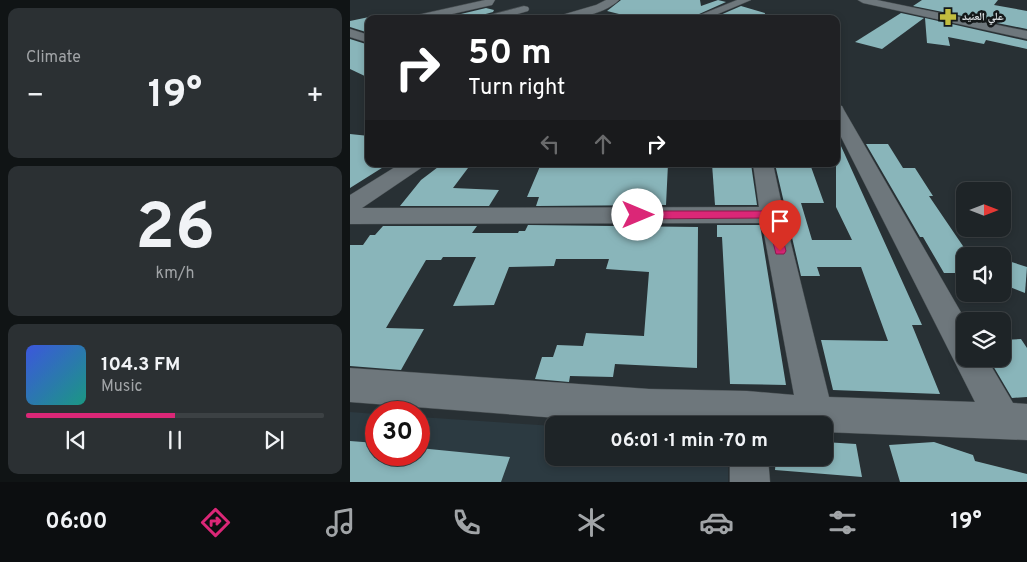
<!DOCTYPE html>
<meta charset="utf-8">
<style>
:root{--surface:#1e2427;--page:#2b3033;--text:#f1f3f6;--muted:#a1a4a7;--line:#3c4144;--accent:#db2777}
body{margin:0;font-family:Overpass,"Noto Naskh Arabic",sans-serif;background:var(--page);color:var(--text);height:100vh;display:flex;flex-direction:column;font-size:19px;white-space:nowrap}
*{box-sizing:border-box;margin:0}
p{font-size:16px;color:var(--muted)}
.icon{flex:none;width:28px;height:28px;fill:none;stroke:currentColor;stroke-width:2;stroke-linecap:round;stroke-linejoin:round}
.map{position:relative;flex:1;overflow:hidden}
.panel{display:flex;flex-direction:column;gap:8px;padding:8px;background:#101415;width:350px}
.panel>*{flex:none}
.top-card{position:absolute;left:15px;top:15px;width:475px;height:152px;border-radius:10px;box-shadow:0 2px 8px #0003,0 0 0 1px var(--line);background:#202124;color:#fff;overflow:hidden}
.needle{width:32px;rotate:90deg}
.tools{position:absolute;left:606px;top:182px;display:grid;gap:10px}
.tools a{display:grid;place-items:center;width:55px;height:55px;border-radius:10px;background:var(--surface);box-shadow:0 2px 8px #0003,0 0 0 1px var(--line);font-size:25px}
.speed{position:absolute;left:15px;top:401px;display:flex;gap:10px;font-size:25px;font-weight:700;text-align:center}
.speed>*{display:grid;place-content:center;width:65px;height:65px;border-radius:50%;background:var(--surface);box-shadow:0 2px 8px #0003,0 0 0 1px var(--line);line-height:1}
.speed .limit{border:8px solid #d22;background:#fff;color:#111}
.pin{position:absolute;display:grid;place-items:center;width:42px;height:42px;color:#fff;margin:-51px -21px;border-radius:50% 50% 50% 0;rotate:-45deg;box-shadow:0 0 5px #0007}
.pin .icon{rotate:45deg}
.me{position:absolute;width:55px;margin:-28px;rotate:90deg;stroke-linejoin:round;filter:drop-shadow(0 0 4px #0008)}
.turn{display:flex;align-items:center;gap:18px;height:105px;padding:0 20px;font-size:22px}
.turn .icon{width:65px;height:65px;stroke-width:2.5}
.turn b{display:block;font-size:35px;line-height:42px}
.lanes{display:flex;align-items:center;height:48px;padding:0 20px;background:#0003;justify-content:center;gap:25px;direction:ltr}
.lanes .off{opacity:.35}
.big{font-size:38px;font-weight:700;line-height:1.1}
.panel .widget{flex:1;display:flex;flex-direction:column;justify-content:center;gap:8px;min-width:0;padding:0 18px;border-radius:10px;background:var(--page)}
.panel .dial{align-items:center;gap:0}
.dial b{font-size:65px;line-height:1}
.song{display:flex;align-items:center;gap:15px}
.cover{width:60px;height:60px;border-radius:8px;background:linear-gradient(135deg,hsl(230 70% 55%),hsl(170 70% 35%))}
.played{height:5px;border-radius:2px;background:linear-gradient(90deg,var(--accent) 50%,var(--line) 50%)}
.keys{display:flex;justify-content:space-around;direction:ltr}
.heat{display:flex;justify-content:space-between;align-items:center;font-size:28px;direction:ltr}
.trip{position:absolute;left:195px;top:416px;width:288px;height:50px;border-radius:10px;background:var(--surface);box-shadow:0 2px 8px #0003,0 0 0 1px var(--line);font-weight:700;line-height:50px;text-align:center}
.dock{display:flex;height:80px;justify-content:space-around;align-items:center;background:#0c0e10;color:var(--muted)}
.dock .icon{width:35px;height:35px}
.dock .selected{color:var(--accent)}
.dock b{font-size:22px;color:var(--text)}
main{display:flex;flex:1;min-height:0}
.map>svg:first-child{display:block}
.built{fill:#2c3a41}
.building{fill:#89b5ba}
.lines{fill:none;stroke-linecap:round;stroke-linejoin:round}
.minor-casing{stroke:#464d50;stroke-width:1}
.minor{fill:#6e777c;fill-rule:evenodd}
.route{fill:#db2777;stroke:#8e194d}
.labels{text-anchor:middle;dominant-baseline:central;stroke-width:5;stroke-linejoin:round;paint-order:stroke}
.far-poi-label{font-size:11px;font-weight:bold;fill:#dde2e5;stroke:#141819;text-anchor:start}
</style>
<main>
<section class="panel">
<div class="widget"><p>Climate</p>
<div class="heat"><a>−</a><b class="big">19°</b><a>+</a></div>
</div>
<div class="widget dial"><b>26</b><p>km/h</p></div>
<div class="widget">
<div class="song"><i class="cover"></i><div><b>104.3 FM</b><p>Music</p></div></div>
<div class="played"></div>
<div class="keys"><svg class="icon" aria-label="previous" viewBox="0 0 24 24"><path d="M18 5L8 12l10 7zM5 5v14"/></svg><svg class="icon" aria-label="pause" viewBox="0 0 24 24"><path d="M8 5v14M16 5v14"/></svg><svg class="icon" aria-label="next" viewBox="0 0 24 24"><path d="M6 5l10 7-10 7zM19 5v14"/></svg></div>
</div>
</section>
<div class="map">
<svg width="677" height="482" viewBox="0 0 677 482">
<rect width="100%" height="100%" fill="#283034"/>
<path class="built" d="M0,412l26,2v41h43v-38l135,9v32h171l3,3v21h-378z"/>
<g class="building">
<path d="M271,0h79l1,6 17,-6 8,2 -38,17h-49l-32,-8z"/>
<path d="M572,0h76l-4,5 33,6v18l-114,-23z"/>
<path d="M391,6l24,7 -1,6h-53z"/>
<path d="M136,8l8,2 -1,2 -11,3 -3,4h-39z"/>
<path d="M551,13l23,5 -42,31 -27,-7z"/>
<path d="M19,17v16l-19,-6v-6z"/>
<path d="M575,18l102,23v8l-41,-9 -2,4 -36,-7 2,9 -23,-3z"/>
<path d="M0,39l19,6v33l-19,-9z"/>
<path d="M0,134l19,2v28l16,2 -35,22z"/>
<path d="M486,135l86,190h-10l28,69 -107,-4 -12,-50 67,1 -27,-74h-44l3,9h-19l-26,-112h35l14,39h-23l11,37h40l-16,-33z"/>
<path d="M516,144h22l15,24h12l18,28h-4l36,53v24h-21l-21,-36h-3z"/>
<path d="M92,164h29l-18,24 46,2 -10,16h-89l21,-26z"/>
<path d="M191,164h127l-2,41 -130,1 3,-9h-12z"/>
<path d="M362,164h39l6,41h-42z"/>
<path d="M178,225l170,2 -1,141 -82,-4 -2,13 -43,-1 -1,6 -34,-3 7,-22h11l4,-12 26,1 3,-13 58,3 5,-64 -43,-3 3,-10h-53l-2,7 -45,1 -15,38 -41,1 23,-49h-33l-2,3h-15l-40,68 38,1 -23,41 -51,-4v-121h13l7,-10h5l8,-9h94l-5,7h46l1,-2h6z"/>
<path d="M367,225h43l26,160 -56,-1 -8,-147h-5z"/>
<path d="M652,259l25,8 -2,26 -23,-9z"/>
<path d="M671,339l6,9v49l-15,1 -23,-39h13v-19z"/>
<path d="M0,441l26,2v12h43v-7l91,9 -9,25h-151z"/>
<path d="M474,442l32,2 6,33 -87,-7 1,-12h48z"/>
<path d="M584,442l39,13 2,6 52,13v8h-127l-11,-37z"/>
</g>
<g class="lines">
<g class="minor-casing">
<g id="minor">
<path d="M135,0h10l-3,5 -62,14h-22l5,-3z"/>
<path d="M256,0h13c-15,15 -45,19 -65,19l1,-2 41,-12z"/>
<path d="M387,0h14l-45,19h-16z"/>
<path d="M508,0h19l150,31v8l-164,-36z"/>
<path d="M174,6l4,1 1,2 -1,2 -28,8h-19l1,-2z"/>
<path d="M0,29l19,6v8l-19,-6z"/>
<path d="M486,105l6,1 2,4 122,211 -1,38h22l26,44 14,1v36l-203,-8v-7h-175l-299,-23v-34l299,21 98,2 47,4 -32,-172 -412,1v-29l50,-31h24l-3,4 -59,40 397,-1 -6,-43h20l11,51 45,182 146,5 -139,-275z"/>
<path d="M380,458h38l2,24h-40z"/>
</g>
</g>
<use href="#minor" class="minor"/>
</g>
<path class="route" d="M288,211h134l5,4 9,36 -2,3h-8l-9,-36 -129,1 -6,-4z"/>
<defs>
<g id="pharmacy-bare" transform="scale(1.35)"><path d="M-2-6h4v4h4v4h-4v4h-4v-4h-4v-4h4Z" fill="#c2bd3f" stroke="#141819" stroke-width="2.5" paint-order="stroke"/></g>
</defs>
<g fill-rule="evenodd">
<use href="#pharmacy-bare" x="598" y="17"/>
</g>
<g class="labels">
<g class="far-poi-label">
<text x="612" y="17">علي العنيد</text>
</g>
</g>
</svg>
<div class="tools">
<a><svg class="needle" viewBox="-14 -14 28 28"><path d="M0-13l5 13h-10z" fill="#e53935"/><path d="M0 13l5-13h-10z" fill="#a1a4a7"/></svg></a>
<a><svg class="icon" aria-label="sound" viewBox="0 0 24 24"><path d="M4 9h4l5-4v14l-5-4H4zM17 9q2 3 0 6"/></svg></a>
<a><svg class="icon" aria-label="layers" viewBox="0 0 24 24"><path d="M12 4l9 5-9 5-9-5zM3 14l9 5 9-5"/></svg></a>
</div>
<div class="speed"><div class="limit">30</div></div>
<div class="pin" style="left:430px;top:251px;background:#d93025"><svg class="icon" aria-label="arrive" viewBox="0 0 24 24"><path d="M6 21V4h12l-3 4 3 4H6"/></svg></div>
<svg class="me" style="left:288px;top:215px" viewBox="-20 -20 40 40"><circle r="19" fill="#fff"/><path d="M0-13L10 11 0 6-10 11z" fill="#db2777"/></svg>
<div class="trip">06:01 · 1 min · 70 m</div>
<div class="top-card">
<div class="turn"><svg class="icon" aria-label="right" viewBox="0 0 24 24"><path d="M7 20v-9h11M14 6l5 5-5 5"/></svg><div><b>50 m</b>Turn right</div></div>
<div class="lanes"><svg class="icon off" aria-label="left" viewBox="0 0 24 24"><path d="M17 20v-9H6M10 6l-5 5 5 5"/></svg><svg class="icon off" aria-label="ahead" viewBox="0 0 24 24"><path d="M12 20V5M6 11l6-6 6 6"/></svg><svg class="icon" aria-label="right" viewBox="0 0 24 24"><path d="M7 20v-9h11M14 6l5 5-5 5"/></svg></div>
</div>
</div>
</main>
<nav class="dock">
<b>06:00</b>
<svg class="icon selected" aria-label="directions" viewBox="0 0 24 24"><path d="M12 3l9 9-9 9-9-9zM9 14v-3h6M13 9l2 2-2 2"/></svg>
<svg class="icon" aria-label="music" viewBox="0 0 24 24"><path d="M9 18V5l10-2v13"/><circle cx="6" cy="18" r="3"/><circle cx="16" cy="16" r="3"/></svg>
<svg class="icon" aria-label="phone" viewBox="0 0 24 24"><path d="M5 4h4l2 5-3 2q2 4 5 5l2-3 5 2v4C11 20 4 13 5 4z"/></svg>
<svg class="icon" aria-label="climate" viewBox="0 0 24 24"><path d="M12 3v18M4 7l16 10M4 17L20 7"/></svg>
<svg class="icon" aria-label="car" viewBox="0 0 24 24"><path d="M5 17H2v-5l4-1 3-4h7l3 4 3 1v5h-3M9 17h6M6 11h13"/><circle cx="7" cy="17" r="2"/><circle cx="17" cy="17" r="2"/></svg>
<svg class="icon" aria-label="filters" viewBox="0 0 24 24"><path d="M4 7h16M4 17h16"/><circle cx="9" cy="7" r="2"/><circle cx="15" cy="17" r="2"/></svg>
<b>19°</b>
</nav>
